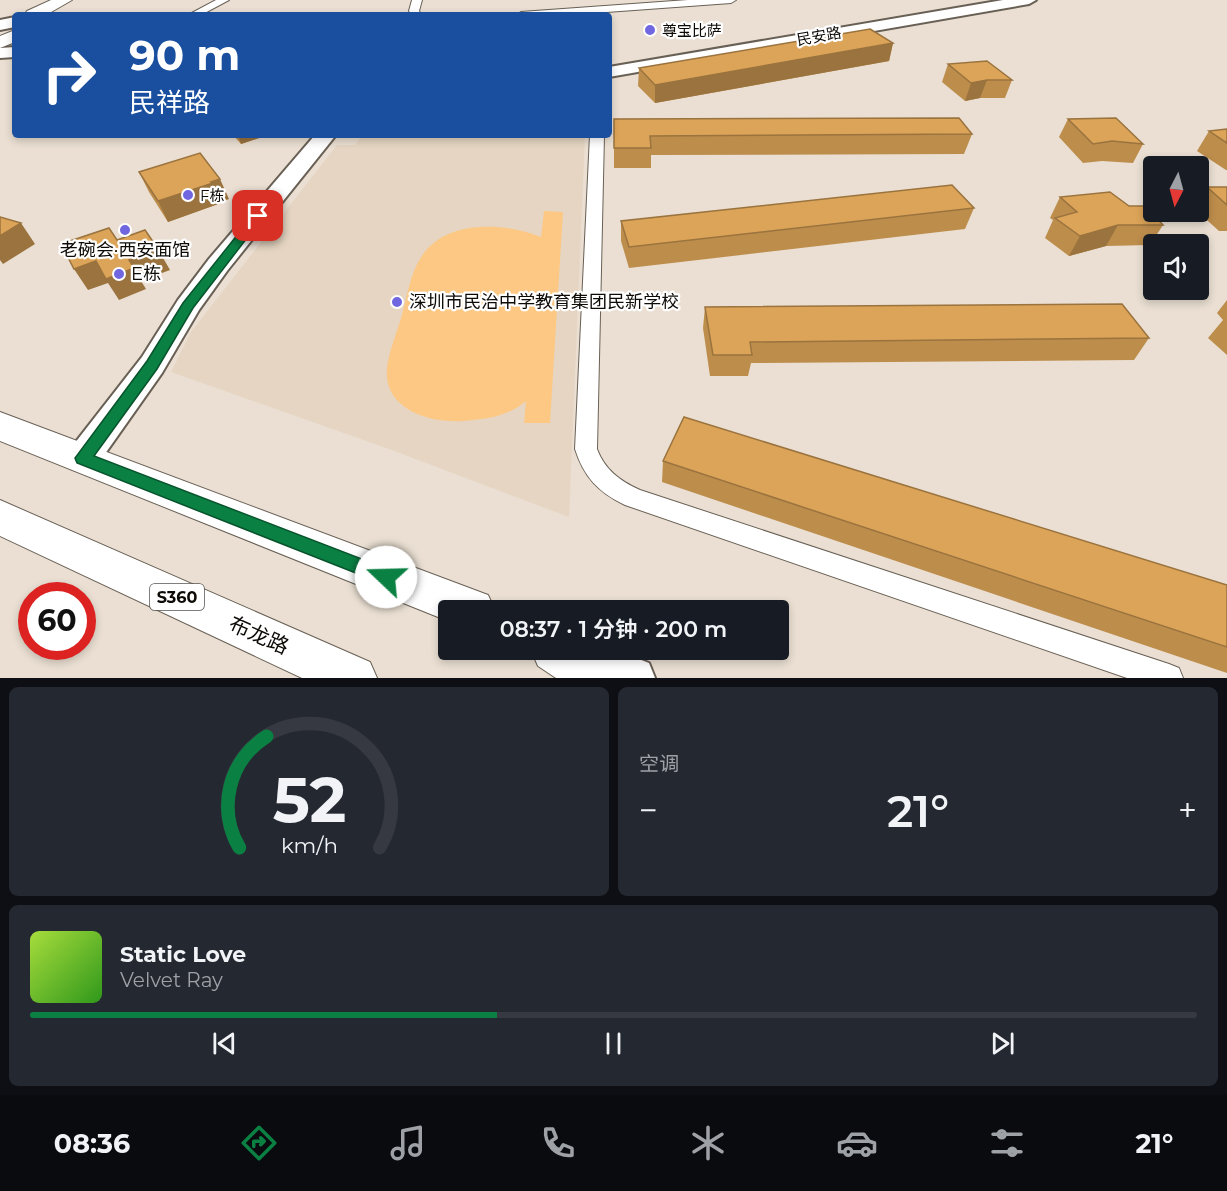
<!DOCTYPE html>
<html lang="zh">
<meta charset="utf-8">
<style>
:root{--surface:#171b24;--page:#242831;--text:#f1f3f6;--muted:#9ea1a6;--line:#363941;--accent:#0b8043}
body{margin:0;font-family:Montserrat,"Noto Sans SC",sans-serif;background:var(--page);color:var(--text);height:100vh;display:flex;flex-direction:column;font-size:22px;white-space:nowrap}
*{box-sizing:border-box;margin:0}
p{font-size:20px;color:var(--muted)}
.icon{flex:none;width:33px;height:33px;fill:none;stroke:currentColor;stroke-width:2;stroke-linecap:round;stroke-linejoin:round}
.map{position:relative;height:678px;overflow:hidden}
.side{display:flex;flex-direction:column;gap:9px;padding:9px;background:#0d0f14;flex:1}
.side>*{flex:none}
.hud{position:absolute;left:12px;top:12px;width:600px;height:126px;border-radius:6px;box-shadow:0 3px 9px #0003;background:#1a4fa0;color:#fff;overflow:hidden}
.needle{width:39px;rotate:186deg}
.controls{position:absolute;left:1143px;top:156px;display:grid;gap:12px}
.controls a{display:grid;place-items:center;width:66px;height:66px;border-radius:6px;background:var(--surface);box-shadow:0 3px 9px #0003;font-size:30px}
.speed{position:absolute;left:18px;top:582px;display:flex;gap:12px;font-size:30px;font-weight:700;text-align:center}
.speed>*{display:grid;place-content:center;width:78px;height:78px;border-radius:50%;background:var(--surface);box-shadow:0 3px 9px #0003;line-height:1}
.speed .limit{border:9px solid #d22;background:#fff;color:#111}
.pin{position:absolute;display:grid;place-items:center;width:51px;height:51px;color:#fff;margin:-26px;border-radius:12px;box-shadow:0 3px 9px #0006}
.me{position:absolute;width:66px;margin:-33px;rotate:291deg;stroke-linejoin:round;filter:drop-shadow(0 0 4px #0008)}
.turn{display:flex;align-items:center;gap:21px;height:126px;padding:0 18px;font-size:27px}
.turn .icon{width:78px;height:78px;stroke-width:2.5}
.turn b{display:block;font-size:42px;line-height:51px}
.big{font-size:45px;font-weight:600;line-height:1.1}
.side .widget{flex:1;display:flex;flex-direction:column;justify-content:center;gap:9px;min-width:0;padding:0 21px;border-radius:9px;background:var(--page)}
.side .dial{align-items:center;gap:0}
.dial svg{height:156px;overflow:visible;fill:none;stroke:var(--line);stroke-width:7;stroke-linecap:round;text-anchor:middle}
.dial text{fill:var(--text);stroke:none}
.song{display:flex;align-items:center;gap:18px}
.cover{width:72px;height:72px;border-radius:9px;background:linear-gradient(135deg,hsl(80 70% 55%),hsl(110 70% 35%))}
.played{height:6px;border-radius:3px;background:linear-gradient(90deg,var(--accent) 40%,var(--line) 40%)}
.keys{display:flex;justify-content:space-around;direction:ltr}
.heat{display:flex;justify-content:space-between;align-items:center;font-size:33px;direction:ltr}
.side .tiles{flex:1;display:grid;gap:9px;grid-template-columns:1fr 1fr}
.widget:last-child{grid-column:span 2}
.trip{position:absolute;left:438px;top:600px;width:351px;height:60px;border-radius:6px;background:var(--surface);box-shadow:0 3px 9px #0003;font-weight:600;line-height:60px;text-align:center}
.menu{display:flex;height:96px;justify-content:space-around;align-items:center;background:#090b0e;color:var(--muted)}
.menu .icon{width:42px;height:42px}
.menu .selected{color:var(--accent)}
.menu b{font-size:27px;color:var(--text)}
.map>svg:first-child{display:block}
.built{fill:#e5d5c2}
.green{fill:#fdc883}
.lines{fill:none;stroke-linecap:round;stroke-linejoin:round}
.street-casing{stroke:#696055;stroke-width:2}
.secondary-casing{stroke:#696055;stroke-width:4}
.primary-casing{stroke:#696055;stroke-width:2}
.street{fill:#fff;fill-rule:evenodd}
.secondary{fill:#fff;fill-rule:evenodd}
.primary{fill:#fff;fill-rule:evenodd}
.wall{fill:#bd8d4c}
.shaded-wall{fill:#9a733e}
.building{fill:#dca458;stroke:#9a733e;stroke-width:1.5}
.route{fill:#0b8043;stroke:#07532c;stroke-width:1.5}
.poi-dot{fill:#7066e0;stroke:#fff;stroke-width:2}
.labels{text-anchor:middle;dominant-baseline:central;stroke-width:4.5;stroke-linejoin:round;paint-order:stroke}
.far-poi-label{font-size:15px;fill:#0e0b07;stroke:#fff;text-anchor:start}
.far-street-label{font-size:15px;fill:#0e0b07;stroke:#fff}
.shield{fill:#fff;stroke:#565451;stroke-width:1.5}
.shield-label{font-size:16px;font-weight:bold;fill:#0e0b07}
.poi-label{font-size:18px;fill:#0e0b07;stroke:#fff;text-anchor:start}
.near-street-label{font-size:21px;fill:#0e0b07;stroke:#fff}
</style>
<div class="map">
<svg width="1227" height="678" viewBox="0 0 1227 678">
<rect width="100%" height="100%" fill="#eadfd2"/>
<path class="built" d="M362,135h223l-16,382 -177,-67 -221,-78 20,-40 146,-187h18z"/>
<path class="green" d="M544,211l19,1 -13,211h-26l2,-22c-19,16 -40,18 -64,20 -33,2 -79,-12 -75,-53 2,-17 10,-36 15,-53 5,-18 8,-40 18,-56 23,-40 84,-37 121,-22z"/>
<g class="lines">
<g class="street-casing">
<g id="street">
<path d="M216,0h13l-28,15h-13z"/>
<path d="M412,0h10l-3,11 3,4h-10l-3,-4z"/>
<path d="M688,0h48l-5,3 -166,12h-49l5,-3z"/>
<path d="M590,135h14l-7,314c8,21 23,32 43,41l529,174 10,4 4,10h-56l-502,-173c-27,-13 -41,-28 -50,-56z"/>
</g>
</g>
<g class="secondary-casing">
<g id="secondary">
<path d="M1003,0h33l-7,4 -420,73v-10z"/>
<path d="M15,17v10l-15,3v-10z"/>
<path d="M15,47v10l-15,1v-10z"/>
<path d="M315,135h21l-109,136 -28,39 -37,63 -67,95 -12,4 -12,-4 -5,-10 5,-10 71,-91 36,-57 31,-41z"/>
<path d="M547,650h69l33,13 6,15h-70l-32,-13z"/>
</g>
</g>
<g class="primary-casing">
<g id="primary">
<path d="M51,0h21l-26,15h-22l3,-4z"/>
<path d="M15,30v12l-15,6v-12z"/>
<path d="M0,412l488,183 7,15h-47v11l-448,-180z"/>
<path d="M0,500l370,162 7,16h-75l-302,-142z"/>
<path d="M531,650h64l18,12 7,16h-64l-18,-12z"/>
</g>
</g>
<use href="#street" class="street"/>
<use href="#secondary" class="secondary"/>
<use href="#primary" class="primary"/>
</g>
<g class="wall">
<path d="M893,43l-4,18 -234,42 -17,-17 1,-18z"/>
<path d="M948,64l64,16 -7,18h-25l-15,3 -23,-19z"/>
<path d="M614,119l358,15 -8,20 -313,1v13h-37z"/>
<path d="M1068,119l75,25 -10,19 -31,-2 -19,2 -24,-26z"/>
<path d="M1227,129v41h-1l-29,-19 12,-20z"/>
<path d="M233,135h35l-27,9z"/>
<path d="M139,172l90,27 -8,2v2l-53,19 -19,-30z"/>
<path d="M1207,187h20v44h-8l-21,-19v-12z"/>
<path d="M1060,197l69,9 34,19 -13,20 -44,1 -37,10 -24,-18 8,-18 -3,-2z"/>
<path d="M974,208l-9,21 -336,39 -8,-27v-20z"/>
<path d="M1227,300v55l-19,-17 15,-18 -6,-7z"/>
<path d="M705,307l444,31 -15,22 -383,3 -3,13h-38l-7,-48z"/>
<path d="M663,461l564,124v88l-565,-191z"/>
</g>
<g class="shaded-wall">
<path d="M893,43l-4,18 -234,42v-18z"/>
<path d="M987,80l-7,18 -15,3 6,-18z"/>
<path d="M238,135h30l-27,9z"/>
<path d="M220,179l9,20 -8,2v2l-53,19 -10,-21z"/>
<path d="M21,223l14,21 -32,20 -3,-4v-24z"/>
<path d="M1118,225l-12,21 -37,10 11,-20z"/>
<path d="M158,249l12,21 -29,11 5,8 -27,11 -11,-17 -20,7 -14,-21 22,-8 33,-1z"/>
</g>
<g class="building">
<path d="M870,29l23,14 -238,42 -16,-17z"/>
<path d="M987,61l25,19h-25l-16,3 -23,-19z"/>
<path d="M959,118l13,16 -322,2 1,12h-37v-29z"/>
<path d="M1116,118l27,26 -31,-3 -19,3 -25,-25z"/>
<path d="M1227,129v14l-18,-12z"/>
<path d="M200,153l20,26 -9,3 2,1 -55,18 -19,-29z"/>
<path d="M952,185l22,23 -345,39 -8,-26z"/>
<path d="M1207,187h20v18z"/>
<path d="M1110,192l19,14h16l18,19h-45l-38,11 -25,-18 22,-6 -17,-15z"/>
<path d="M0,217l21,6 -21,13z"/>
<path d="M109,228l8,12 28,-10 13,19 -29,11 5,8 -28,11 -10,-18 -22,8 -13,-25z"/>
<path d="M1122,304l27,34 -399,4 2,13h-39l-8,-48z"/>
<path d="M684,417l543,168v62l-564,-186z"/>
</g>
<path class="route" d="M258,213l6,3 -71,92 -36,61 -63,87 299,115 2,6 -2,6 -7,2 -309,-122 -2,-5 72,-97 36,-58 71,-89z"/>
<g class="poi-dot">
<circle cx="650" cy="30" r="6"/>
<circle cx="188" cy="195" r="6"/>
<circle cx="125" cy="230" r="6"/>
<circle cx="119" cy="274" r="6"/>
<circle cx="397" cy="302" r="6"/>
</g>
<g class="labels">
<g class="far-poi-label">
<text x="662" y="30">尊宝比萨</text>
<text x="200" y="195">F栋</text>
</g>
<g class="far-street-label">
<text transform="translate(819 36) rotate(-10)">民安路</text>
</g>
<rect class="shield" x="150" y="584" width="54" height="26" rx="4.5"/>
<g class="shield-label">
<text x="177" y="597">S360</text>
</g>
<g class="poi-label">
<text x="125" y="250" text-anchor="middle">老碗会·西安面馆</text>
<text x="131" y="274">E栋</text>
<text x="409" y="302">深圳市民治中学教育集团民新学校</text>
</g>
<g class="near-street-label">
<text transform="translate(259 635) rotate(24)">布龙路</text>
</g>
</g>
</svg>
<div class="controls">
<a><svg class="needle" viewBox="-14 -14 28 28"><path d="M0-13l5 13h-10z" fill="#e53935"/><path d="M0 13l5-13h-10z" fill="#9ea1a6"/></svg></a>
<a><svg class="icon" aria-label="sound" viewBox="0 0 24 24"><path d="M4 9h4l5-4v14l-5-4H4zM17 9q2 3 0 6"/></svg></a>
</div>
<div class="speed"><div class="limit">60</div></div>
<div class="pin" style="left:258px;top:216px;background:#d93025"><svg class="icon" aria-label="arrive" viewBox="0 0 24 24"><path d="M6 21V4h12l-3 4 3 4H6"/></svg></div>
<svg class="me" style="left:386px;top:577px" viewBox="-20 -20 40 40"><circle r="19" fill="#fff"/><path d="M0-13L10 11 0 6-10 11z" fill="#0b8043"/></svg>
<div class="trip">08:37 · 1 分钟 · 200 m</div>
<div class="hud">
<div class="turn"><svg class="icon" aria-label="right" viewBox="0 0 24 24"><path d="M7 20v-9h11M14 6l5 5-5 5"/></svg><div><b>90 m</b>民祥路</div></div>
</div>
</div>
<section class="side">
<div class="tiles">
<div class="widget dial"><svg viewBox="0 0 100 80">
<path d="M14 69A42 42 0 1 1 86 69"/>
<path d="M14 69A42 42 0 0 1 28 12" stroke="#0b8043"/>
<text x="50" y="56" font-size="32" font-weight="700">52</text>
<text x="50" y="72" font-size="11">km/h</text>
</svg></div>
<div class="widget"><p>空调</p>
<div class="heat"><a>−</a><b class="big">21°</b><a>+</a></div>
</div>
<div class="widget">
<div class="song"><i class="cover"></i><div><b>Static Love</b><p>Velvet Ray</p></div></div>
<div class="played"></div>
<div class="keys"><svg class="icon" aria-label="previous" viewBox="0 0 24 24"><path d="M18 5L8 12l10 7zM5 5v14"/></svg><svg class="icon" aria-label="pause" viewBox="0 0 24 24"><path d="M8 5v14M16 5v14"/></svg><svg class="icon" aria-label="next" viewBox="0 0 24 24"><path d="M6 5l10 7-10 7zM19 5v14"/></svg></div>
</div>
</div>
</section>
<nav class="menu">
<b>08:36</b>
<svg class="icon selected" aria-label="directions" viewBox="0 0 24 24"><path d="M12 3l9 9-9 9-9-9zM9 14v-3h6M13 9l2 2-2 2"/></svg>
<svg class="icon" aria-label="music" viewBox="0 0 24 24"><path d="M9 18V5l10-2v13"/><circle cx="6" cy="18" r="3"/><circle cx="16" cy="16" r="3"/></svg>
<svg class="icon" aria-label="phone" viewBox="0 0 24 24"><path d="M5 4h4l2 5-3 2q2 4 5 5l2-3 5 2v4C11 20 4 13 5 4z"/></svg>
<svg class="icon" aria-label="climate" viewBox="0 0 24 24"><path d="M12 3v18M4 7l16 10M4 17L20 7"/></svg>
<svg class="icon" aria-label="car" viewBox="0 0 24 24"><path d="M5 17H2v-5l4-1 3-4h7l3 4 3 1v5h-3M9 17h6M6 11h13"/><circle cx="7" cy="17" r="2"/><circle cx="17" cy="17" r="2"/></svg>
<svg class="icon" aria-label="filters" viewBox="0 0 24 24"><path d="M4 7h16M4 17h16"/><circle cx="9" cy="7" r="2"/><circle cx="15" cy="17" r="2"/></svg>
<b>21°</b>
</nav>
